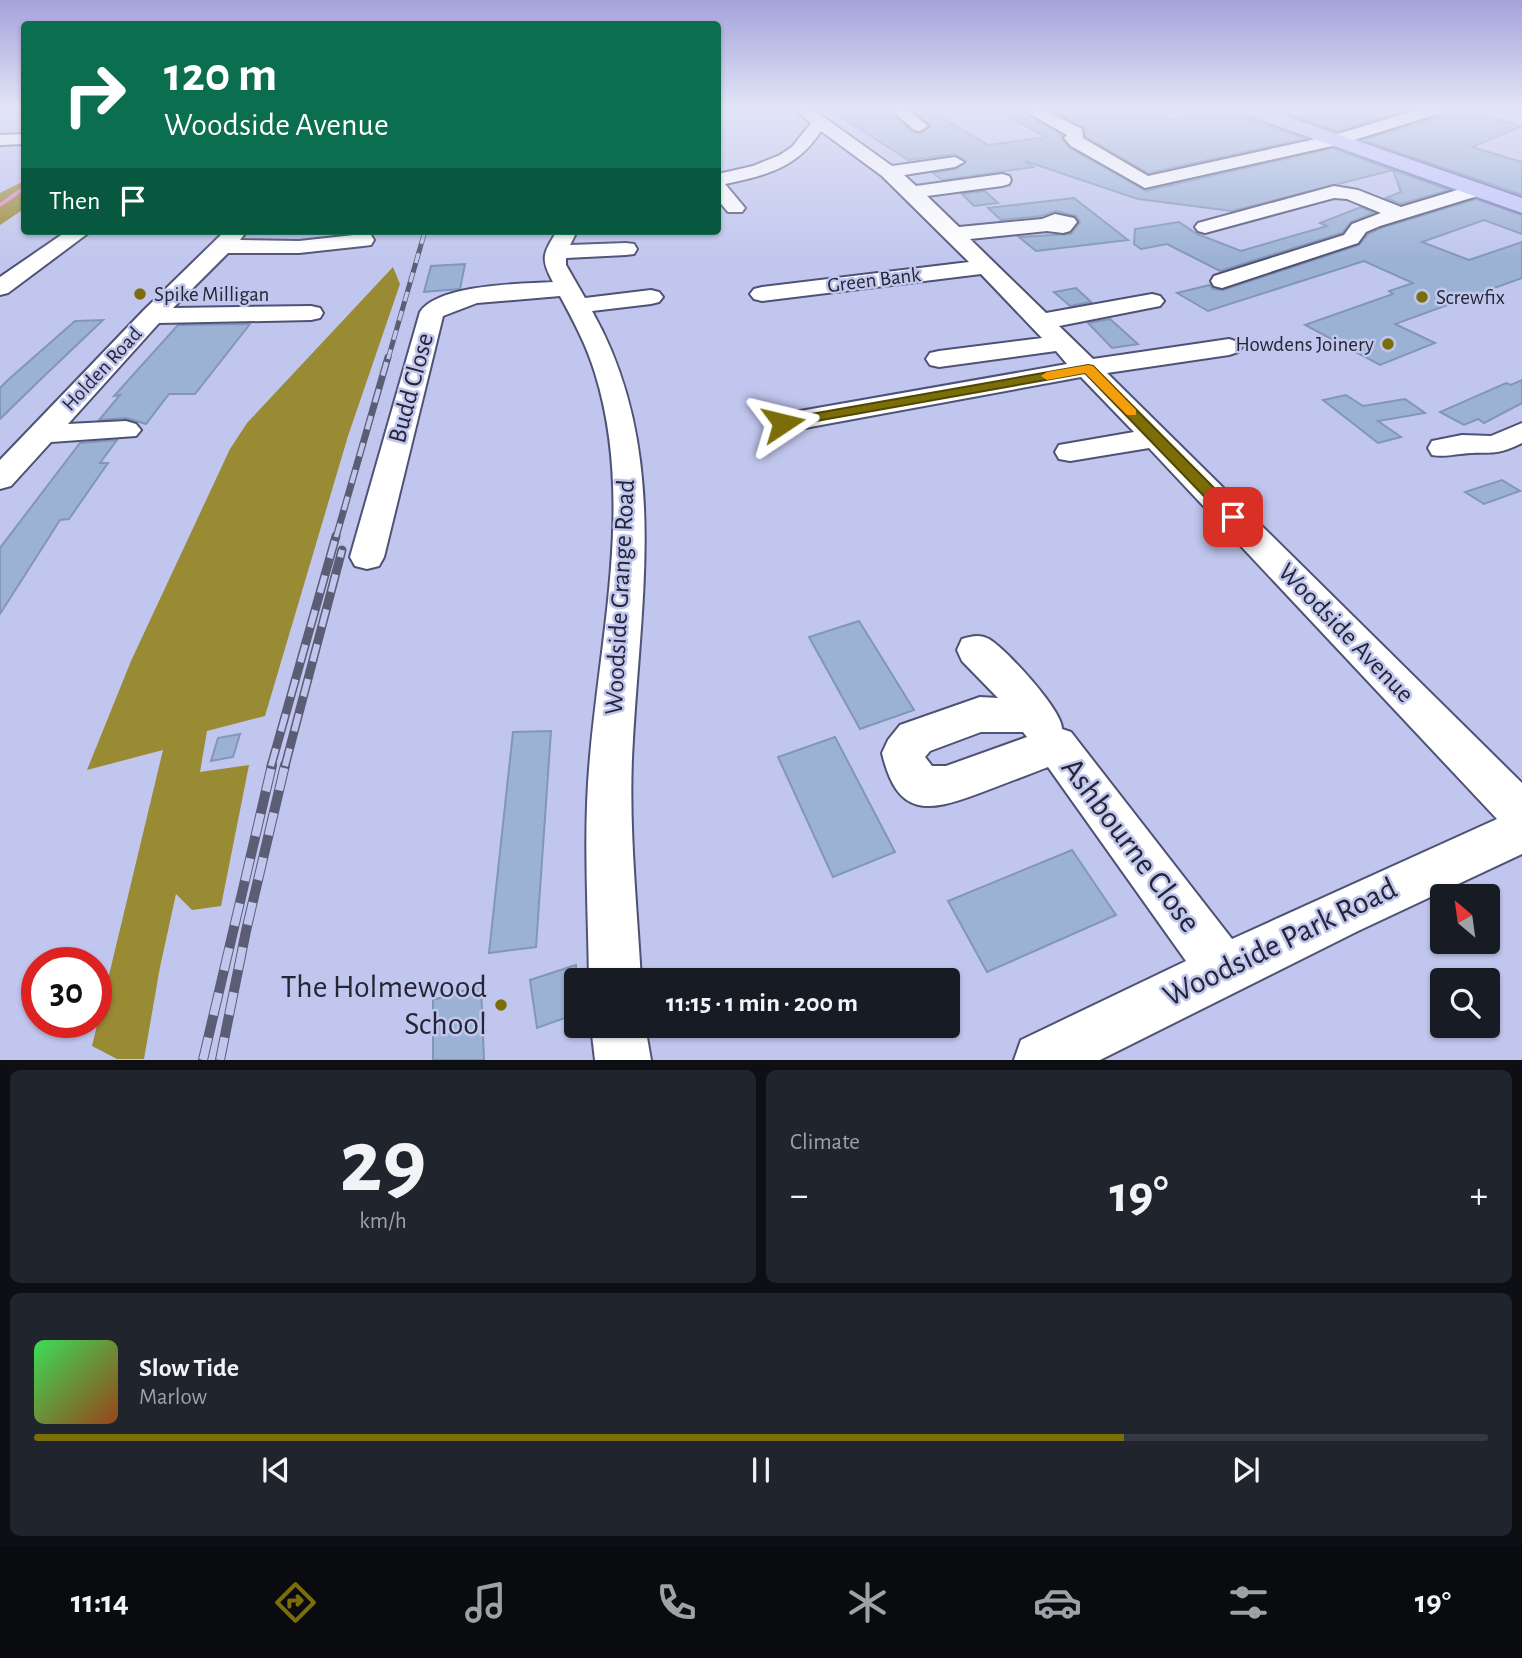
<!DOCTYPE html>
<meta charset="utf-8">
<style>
:root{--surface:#171b24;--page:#20242c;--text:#f1f3f6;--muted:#9ea1a6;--line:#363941;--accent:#7b6d08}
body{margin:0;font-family:"Alegreya Sans",sans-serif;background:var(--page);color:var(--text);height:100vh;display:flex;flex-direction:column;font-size:26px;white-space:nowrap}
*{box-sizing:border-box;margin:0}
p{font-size:23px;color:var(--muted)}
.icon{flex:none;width:38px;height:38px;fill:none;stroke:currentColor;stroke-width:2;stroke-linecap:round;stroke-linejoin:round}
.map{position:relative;height:1060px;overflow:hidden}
.sheet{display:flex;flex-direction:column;gap:10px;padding:10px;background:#0d0f14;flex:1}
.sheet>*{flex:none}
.banner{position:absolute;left:21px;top:21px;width:700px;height:214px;border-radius:7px;box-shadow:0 2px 5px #0004;background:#0b6e4f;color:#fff;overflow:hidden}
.needle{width:46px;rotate:331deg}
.controls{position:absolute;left:1430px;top:884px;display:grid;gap:14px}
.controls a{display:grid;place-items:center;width:70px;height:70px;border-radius:7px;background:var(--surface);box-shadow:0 2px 5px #0004;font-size:35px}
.speed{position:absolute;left:21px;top:947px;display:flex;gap:14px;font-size:35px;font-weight:700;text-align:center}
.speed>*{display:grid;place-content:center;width:91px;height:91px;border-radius:50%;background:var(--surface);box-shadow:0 2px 5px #0004;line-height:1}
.speed .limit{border:10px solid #d22;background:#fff;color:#111}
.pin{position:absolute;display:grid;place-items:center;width:60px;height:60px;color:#fff;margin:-30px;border-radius:14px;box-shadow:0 4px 10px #0006}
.me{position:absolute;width:77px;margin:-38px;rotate:80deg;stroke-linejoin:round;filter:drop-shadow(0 0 5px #0008)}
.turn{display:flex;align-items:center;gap:24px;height:147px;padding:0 28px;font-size:32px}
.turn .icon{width:91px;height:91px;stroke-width:2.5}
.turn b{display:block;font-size:49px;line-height:60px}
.then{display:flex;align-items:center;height:66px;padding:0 28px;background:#0003;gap:14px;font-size:26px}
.big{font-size:52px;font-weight:600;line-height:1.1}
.sheet .widget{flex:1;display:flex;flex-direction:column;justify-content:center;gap:10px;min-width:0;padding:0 24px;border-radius:10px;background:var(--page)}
.sheet .dial{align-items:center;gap:0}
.dial b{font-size:91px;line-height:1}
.song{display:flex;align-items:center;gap:21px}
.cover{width:84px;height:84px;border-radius:10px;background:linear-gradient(135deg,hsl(130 70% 55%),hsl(20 70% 35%))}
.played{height:7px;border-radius:4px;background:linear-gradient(90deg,var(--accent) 75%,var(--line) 75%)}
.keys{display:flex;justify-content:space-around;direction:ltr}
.heat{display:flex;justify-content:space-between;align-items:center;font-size:38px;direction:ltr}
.sheet .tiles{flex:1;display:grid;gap:10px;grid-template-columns:1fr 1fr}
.widget:last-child{grid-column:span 2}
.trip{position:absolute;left:564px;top:968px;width:396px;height:70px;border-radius:7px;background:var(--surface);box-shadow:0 2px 5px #0004;font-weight:600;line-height:70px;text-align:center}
.menu{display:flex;height:112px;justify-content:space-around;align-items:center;background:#090b0e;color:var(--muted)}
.menu .icon{width:49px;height:49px}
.menu .current{color:var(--accent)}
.menu b{font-size:32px;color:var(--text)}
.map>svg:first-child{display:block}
.forest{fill:#998a34}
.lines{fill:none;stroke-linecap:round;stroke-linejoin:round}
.stream{stroke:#e187c5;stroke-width:3.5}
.building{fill:#9cb2d5;stroke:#8196b8;stroke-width:2}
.minor-casing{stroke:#4f5274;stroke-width:4}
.major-casing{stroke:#7175b6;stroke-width:4}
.minor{fill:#fff;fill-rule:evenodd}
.major{fill:#c2c6fd;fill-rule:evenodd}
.rail-far3-casing{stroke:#5b5d75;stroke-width:5}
.rail-far2-casing{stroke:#5b5d75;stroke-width:7}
.rail-far1-casing{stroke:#5b5d75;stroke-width:9}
.rail-casing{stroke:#5b5d75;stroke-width:10}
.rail-far3{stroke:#c1c6ee;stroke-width:3.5;stroke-dasharray:10;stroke-linecap:butt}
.rail-far2{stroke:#c1c6ee;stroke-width:4.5;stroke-dasharray:14;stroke-linecap:butt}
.rail-far1{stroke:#c1c6ee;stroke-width:6;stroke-dasharray:18;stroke-linecap:butt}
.rail{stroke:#c1c6ee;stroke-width:8;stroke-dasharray:23;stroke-linecap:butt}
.route{fill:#7b6d08;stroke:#504705;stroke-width:2}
.slow{fill:#f59e0b}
.poi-dot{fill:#7b6d08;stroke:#c1c6ee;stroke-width:2.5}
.labels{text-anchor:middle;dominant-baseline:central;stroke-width:5;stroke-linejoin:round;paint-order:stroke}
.far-street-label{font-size:21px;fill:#252635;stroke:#c1c6ee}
.far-poi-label{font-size:21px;fill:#252635;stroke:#c1c6ee;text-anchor:start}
.street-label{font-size:26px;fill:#252635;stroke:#c1c6ee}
.near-street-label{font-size:32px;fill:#252635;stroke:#c1c6ee}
.near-poi-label{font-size:32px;fill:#252635;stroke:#c1c6ee;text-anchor:end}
</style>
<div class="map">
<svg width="1522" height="1060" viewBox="0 0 1522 1060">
<rect width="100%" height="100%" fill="#c1c6ee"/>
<g class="forest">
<path d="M24,181v28l-24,16v-32z"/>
<path d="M393,267l7,17 -52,152 -83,280 -58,15 -7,41 49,-7 -28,141 -29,4 -16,-16 -16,73 -16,92h-27l-25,-13 71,-296 -76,20 44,-109 99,-212 17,-26z"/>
</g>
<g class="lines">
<path class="stream" d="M0,205l24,-17"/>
</g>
<g class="building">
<path d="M831,110h57l24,22 8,2 11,-8 -18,-16h15l60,35 59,-8 -53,-27h26l43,26 -1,4 8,8 76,43 187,-43 60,22 -161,41 -94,-12 -113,-38 8,6 -91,13 -9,-7 23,-4 10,-8 -11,-7 -47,6z"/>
<path d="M1050,110h98l25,10 41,-10h25l4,6 62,23 -157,34 -63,-37 -2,-9z"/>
<path d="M1277,110h130l-70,21z"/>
<path d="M1445,110h17l60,16 -50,21 50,15v33l-159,-55 79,-24z"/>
<path d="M1393,170l56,20 -48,14 -15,-6 15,-6z"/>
<path d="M985,191l13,12 -24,3 -12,-12z"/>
<path d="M1074,198l54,42 -92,11 -17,-14 52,-3 9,-12 -4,-6 -20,-5 -15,5 -40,4 -13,-12z"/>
<path d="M1476,199l46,16v19l-38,-14 -62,22 47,18 53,-18v36l-127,46 40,19 -55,22 -75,-40 88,-31 -4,-3 24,-8 -49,-22 -156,50 -31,-18 33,-8 3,4 10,1 136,-45 9,-11 13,-6z"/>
<path d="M1361,207l13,6 -23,9 -9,11 -122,38 -53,-27 -26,5 -7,-5 1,-15 44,-7 18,12 44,17 86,-25 -7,-3z"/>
<path d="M465,264l-5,25 -36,3 7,-26z"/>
<path d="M1076,288l15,14 -21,4 -16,-14z"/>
<path d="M1110,319l28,25 -26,4 -24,-25z"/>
<path d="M103,320l-61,58 -42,41v-31l9,-9 66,-58z"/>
<path d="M250,324l-55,70h-26l-23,30 -20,-6 -27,2 21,-25 -6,1 64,-71z"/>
<path d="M1522,380v23l-38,20 -6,-4 -14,6 -24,-13 66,-29 5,2z"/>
<path d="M1346,395l17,11 42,-7 20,14 -47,8 23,16 -23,6 -55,-43z"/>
<path d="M117,440l-17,23h8l-39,56 -9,1 -60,94v-66l80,-105z"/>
<path d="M1502,480l18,11 -36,13 -19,-12z"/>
<path d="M859,621l55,89 -54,19 -51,-92z"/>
<path d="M551,731l-15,216 -47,6 24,-221z"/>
<path d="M240,734l-7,23 -22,4 7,-23z"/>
<path d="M835,737l60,115 -62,25 -55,-120z"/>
<path d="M1072,850l44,65 -129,57 -39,-71z"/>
<path d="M576,965v49l-39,14 -7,-48z"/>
<path d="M481,985l3,75h-51v-60z"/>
</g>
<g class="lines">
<g class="minor-casing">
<g id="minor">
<path d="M795,110h19l78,56 63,-9 9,5 -9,5 -51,8 12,11 86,-12 7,2 2,4 -2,4 -7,2 -75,10 32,31 83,-8 13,-5 19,4 3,4 -7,9 -7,2 -16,-2 -77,8 76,74 106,-19 8,2 4,5 -4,5 -101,20 34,33 136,-20 9,3 4,5 -4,5 -9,3 -122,18 415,410v71l-164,77 -258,129h-86l7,-20 165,-79 -138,-194c-23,9 -45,17 -68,26 -53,20 -83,24 -98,-40l6,-13 12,-15 80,-28 18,1 -36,-37 -5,-11 5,-11c10,-3 18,-5 27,0 17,10 74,72 73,90l9,3 161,207 265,-120 -348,-371 -79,13 -11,-2 -4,-7 4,-7 75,-13 -53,-55 -298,55 -10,-3 -4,-6 4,-6 10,-3 284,-50 -11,-13 -117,16 -9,-2 -4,-6 4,-6 9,-2 103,-13 -61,-64 -219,27 -8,-2 -4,-5 4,-5 8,-2 207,-25 -87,-86 -61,-45c-24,37 -54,44 -96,53l20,24 -3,4h-14l-10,-12v-26l35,-8 27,-11 12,-8 19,-24zM981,732h42l4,5 -81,29h-14l-7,-9 5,-6z"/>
<path d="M891,110h18l19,16 -8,5 -6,-1z"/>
<path d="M1023,110h21l38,19 1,9 65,38 186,-41 83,-25h26l-2,3 -100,31 -196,44 -74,-42 -7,-8 3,-3z"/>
<path d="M24,134v10l-24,1v-10z"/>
<path d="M1477,184l7,2 3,4 -3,4 -104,32 -14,6 -8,11 -136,45 -8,-2 -3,-5 3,-5 130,-41 8,-11 29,-11 -34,-14 -13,-1 -129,35 -7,-2 -3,-4 3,-4 136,-37 24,4 43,17z"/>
<path d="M67,231h24l-83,62 -8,2v-18z"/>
<path d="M225,231h22l-7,9 59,1 64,-7 8,1 3,5 -3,5 -8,1 -64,7h-71l-55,55 138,-2 9,2 3,5 -3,5 -9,2 -152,3 -91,101 58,-3 10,3 5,6 -5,6 -85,6 -40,44 -11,3v-29l143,-149z"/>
<path d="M557,231h20l-7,14 56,-2 8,1 3,5 -3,5 -8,1 -60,3v7l19,33 66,-8 8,2 4,5 -4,5 -8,2 -59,7c80,142 47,293 40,447 -3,74 5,148 9,222h-52c-1,-74 -6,-149 1,-223 11,-127 44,-259 5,-384 -8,-27 -22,-53 -35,-77l-83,7 -34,13 -59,241 -5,9 -12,3 -12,-3 -5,-9 70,-245c19,-28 101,-28 133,-30 -13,-24 -10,-28 4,-51z"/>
<path d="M1522,423v20c-30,15 -33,7 -61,11 -11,1 -18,3 -29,1l-4,-7 4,-7 30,-6 29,1z"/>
<path d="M591,1026h54l6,34h-56z"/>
</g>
</g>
<g class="major-casing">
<path id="major" d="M1241,110h27l254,88v15l-278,-99z"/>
</g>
<use href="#minor" class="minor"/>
<use href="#major" class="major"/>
<g class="rail-far3-casing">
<path id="rail-far3" d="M388,359l37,-128"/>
</g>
<g class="rail-far2-casing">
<path id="rail-far2" d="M336,537l52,-180"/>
</g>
<g class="rail-far1-casing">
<g id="rail-far1">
<path d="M271,766l65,-230"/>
<path d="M285,766l57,-216"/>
</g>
</g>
<g class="rail-casing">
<g id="rail">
<path d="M203,1060l69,-295"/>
<path d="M220,1060l26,-129 39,-166"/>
</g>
</g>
<use href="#rail-far3" class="rail-far3"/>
<use href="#rail-far2" class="rail-far2"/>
<use href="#rail-far1" class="rail-far1"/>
<use href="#rail" class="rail"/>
</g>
<linearGradient id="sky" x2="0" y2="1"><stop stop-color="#a5a2da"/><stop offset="0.42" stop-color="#e3e5f7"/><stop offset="1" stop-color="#e3e5f7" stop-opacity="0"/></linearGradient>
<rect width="1522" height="259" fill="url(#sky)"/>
<path class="route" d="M1088,365l5,1 146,147 2,4 -2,4h-11l-143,-148 -302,54 -6,-4 6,-4z"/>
<path class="slow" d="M1088,365l5,1 43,44v5h-9l-42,-42 -38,7 -6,-4 6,-4z"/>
<g class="poi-dot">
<circle cx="140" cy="294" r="7"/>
<circle cx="1422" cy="297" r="7"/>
<circle cx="1388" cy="344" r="7"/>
<circle cx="501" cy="1005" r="7"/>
</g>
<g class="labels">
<g class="far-street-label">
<text transform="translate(874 280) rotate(-7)">Green Bank</text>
<text transform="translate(102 369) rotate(-47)">Holden Road</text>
</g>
<g class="far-poi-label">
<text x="154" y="294">Spike Milligan</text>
<text x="1436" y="297">Screwfix</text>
<text x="1374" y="344" text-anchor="end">Howdens Joinery</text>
</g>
<g class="street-label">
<text transform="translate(411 388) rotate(-75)">Budd Close</text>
<text transform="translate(620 597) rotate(-87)">Woodside Grange Road</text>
<text transform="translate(1346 633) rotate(46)">Woodside Avenue</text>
</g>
<g class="near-street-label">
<text transform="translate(1131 845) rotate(53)">Ashbourne Close</text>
<text transform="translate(1280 942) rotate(-26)">Woodside Park Road</text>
</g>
<g class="near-poi-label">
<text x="487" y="987">The Holmewood<tspan x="487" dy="37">School</tspan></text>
</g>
</g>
</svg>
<div class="controls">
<a><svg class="needle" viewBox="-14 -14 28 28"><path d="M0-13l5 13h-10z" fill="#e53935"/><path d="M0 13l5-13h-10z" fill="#9ea1a6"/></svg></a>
<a><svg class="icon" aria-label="search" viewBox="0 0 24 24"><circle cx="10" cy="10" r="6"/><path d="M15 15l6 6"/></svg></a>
</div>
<div class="speed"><div class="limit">30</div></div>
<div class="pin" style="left:1233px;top:517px;background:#d93025"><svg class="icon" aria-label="arrive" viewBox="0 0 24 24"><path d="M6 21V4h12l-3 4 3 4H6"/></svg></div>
<svg class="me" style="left:783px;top:423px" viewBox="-20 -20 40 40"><path d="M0-17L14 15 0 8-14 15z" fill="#7b6d08" stroke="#fff" stroke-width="4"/></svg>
<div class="trip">11:15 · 1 min · 200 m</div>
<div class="banner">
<div class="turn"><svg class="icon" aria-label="right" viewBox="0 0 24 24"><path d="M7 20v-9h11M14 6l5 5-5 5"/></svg><div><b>120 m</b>Woodside Avenue</div></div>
<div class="then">Then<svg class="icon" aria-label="arrive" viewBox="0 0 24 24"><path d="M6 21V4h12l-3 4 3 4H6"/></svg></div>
</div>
</div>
<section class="sheet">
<div class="tiles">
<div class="widget dial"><b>29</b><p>km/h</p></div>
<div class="widget"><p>Climate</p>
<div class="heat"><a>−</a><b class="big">19°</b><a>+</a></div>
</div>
<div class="widget">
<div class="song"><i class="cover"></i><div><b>Slow Tide</b><p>Marlow</p></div></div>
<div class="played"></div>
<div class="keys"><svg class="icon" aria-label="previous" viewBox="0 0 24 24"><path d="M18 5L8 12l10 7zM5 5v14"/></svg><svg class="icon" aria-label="pause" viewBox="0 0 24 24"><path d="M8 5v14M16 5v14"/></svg><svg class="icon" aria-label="next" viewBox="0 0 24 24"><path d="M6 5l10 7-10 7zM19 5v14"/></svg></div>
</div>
</div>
</section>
<nav class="menu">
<b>11:14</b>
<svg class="icon current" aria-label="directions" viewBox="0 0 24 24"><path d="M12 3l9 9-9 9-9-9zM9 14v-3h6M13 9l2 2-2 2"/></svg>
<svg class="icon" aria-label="music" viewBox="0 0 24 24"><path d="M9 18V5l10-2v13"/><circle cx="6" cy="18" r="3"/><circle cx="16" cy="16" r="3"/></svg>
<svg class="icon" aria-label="phone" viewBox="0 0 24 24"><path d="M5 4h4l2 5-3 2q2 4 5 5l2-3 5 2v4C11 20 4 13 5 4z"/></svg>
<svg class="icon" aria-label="climate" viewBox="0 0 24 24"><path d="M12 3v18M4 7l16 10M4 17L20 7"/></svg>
<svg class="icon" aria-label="car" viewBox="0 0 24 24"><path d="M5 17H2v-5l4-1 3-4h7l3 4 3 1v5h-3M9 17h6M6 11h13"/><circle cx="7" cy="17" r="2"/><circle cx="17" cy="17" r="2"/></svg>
<svg class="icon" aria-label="filters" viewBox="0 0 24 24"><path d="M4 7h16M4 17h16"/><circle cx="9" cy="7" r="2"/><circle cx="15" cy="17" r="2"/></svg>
<b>19°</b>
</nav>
